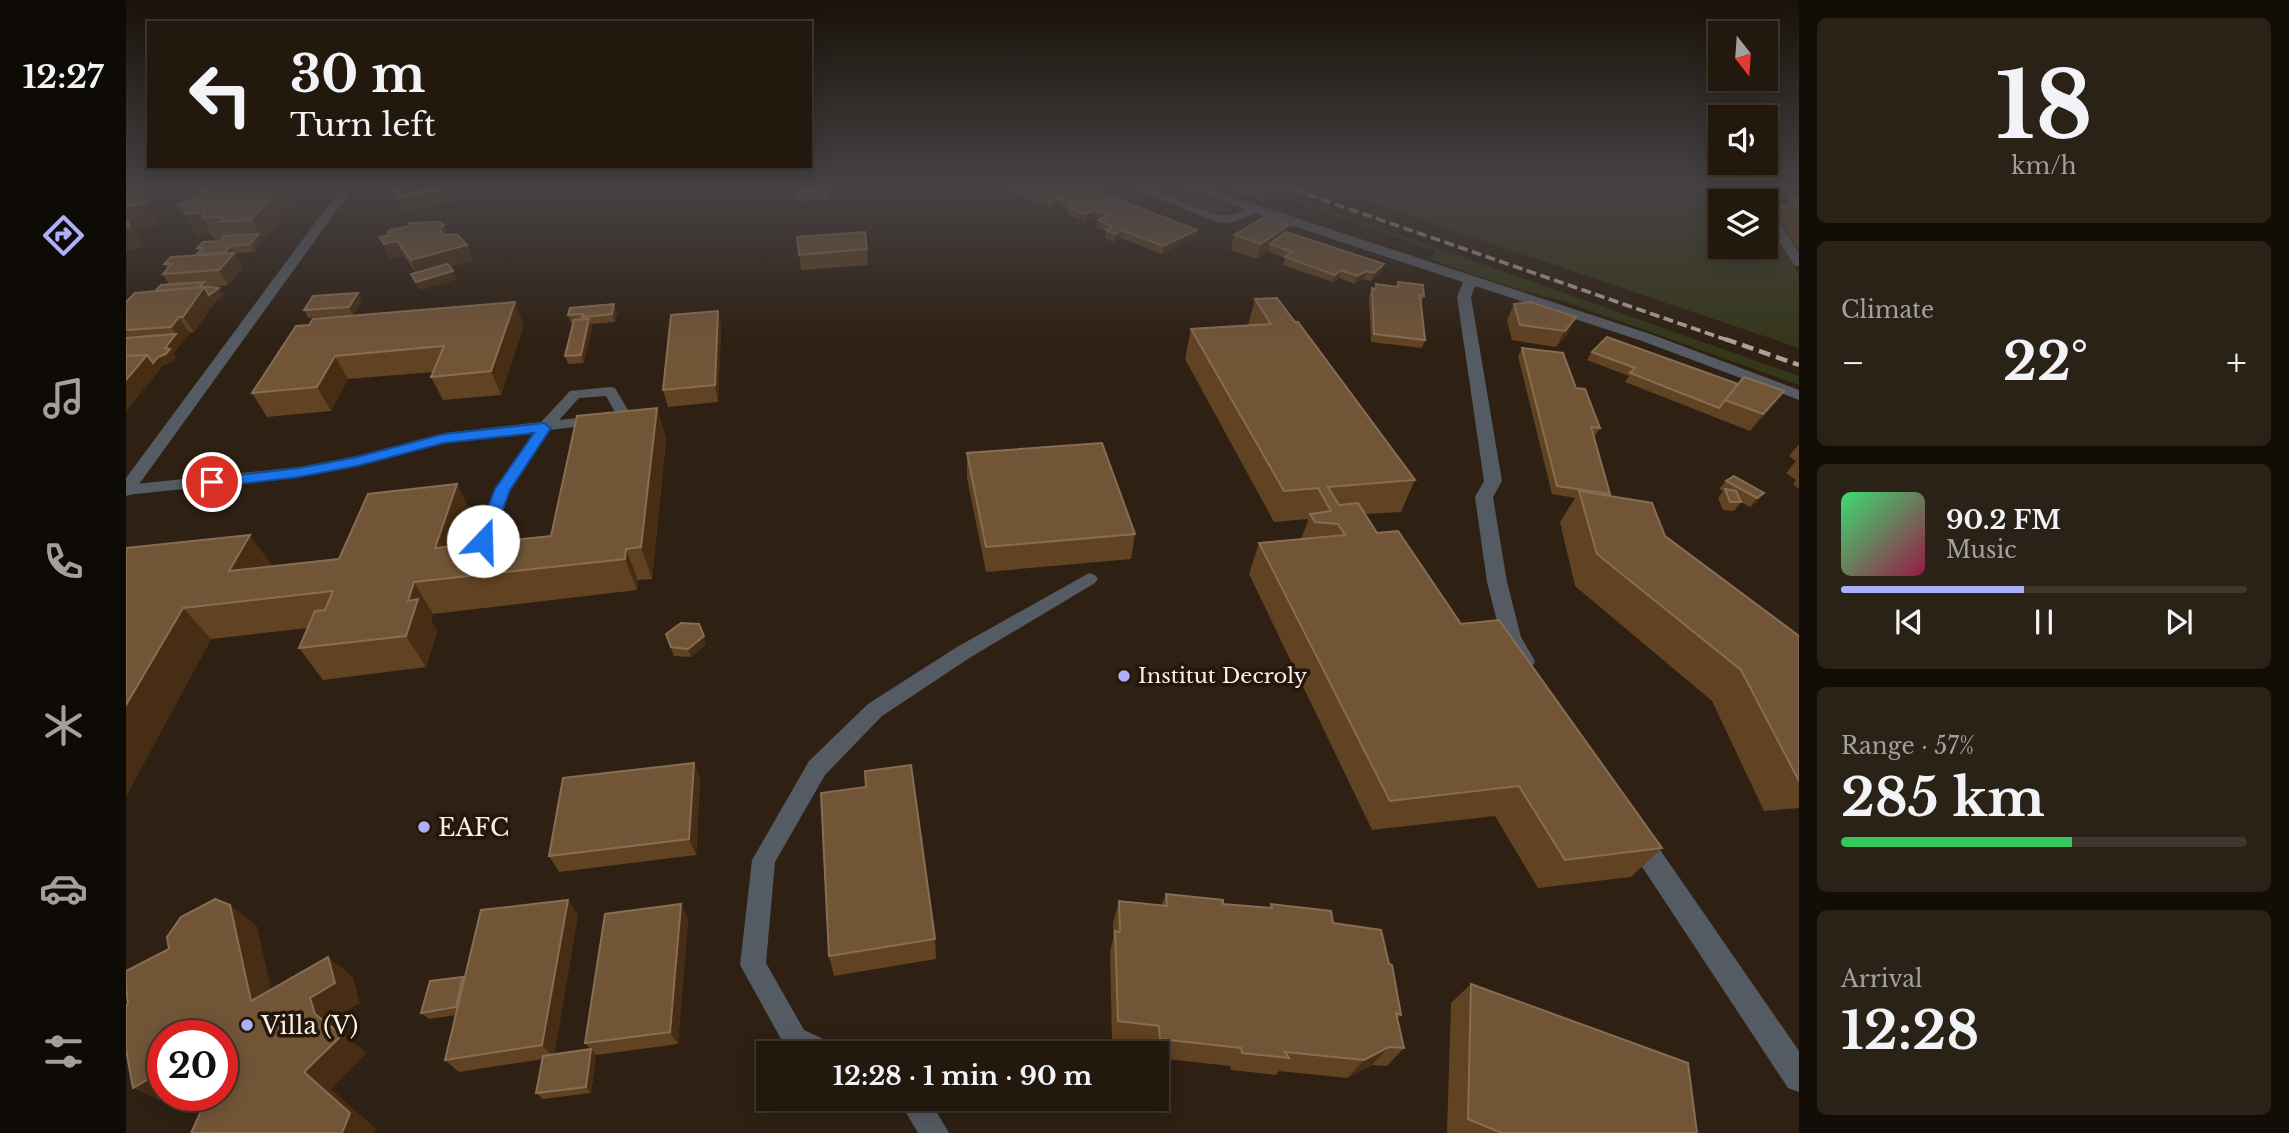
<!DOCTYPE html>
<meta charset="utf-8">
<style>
:root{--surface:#22180e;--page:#2a2117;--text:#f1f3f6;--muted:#a2a09e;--line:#3f372e;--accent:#adaffb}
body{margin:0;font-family:"Libre Baskerville",serif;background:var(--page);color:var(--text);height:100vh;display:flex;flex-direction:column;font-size:26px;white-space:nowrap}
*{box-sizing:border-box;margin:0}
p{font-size:23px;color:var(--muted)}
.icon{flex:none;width:38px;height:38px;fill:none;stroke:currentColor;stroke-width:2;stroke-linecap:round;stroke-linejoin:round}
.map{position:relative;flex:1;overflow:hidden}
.side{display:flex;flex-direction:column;gap:18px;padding:18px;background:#130d08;width:490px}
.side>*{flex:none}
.hud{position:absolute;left:21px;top:21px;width:665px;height:147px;border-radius:0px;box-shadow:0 4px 18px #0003,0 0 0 2px var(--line);background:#22180e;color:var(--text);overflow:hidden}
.needle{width:46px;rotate:163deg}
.buttons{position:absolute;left:1582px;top:21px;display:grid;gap:14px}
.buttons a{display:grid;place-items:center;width:70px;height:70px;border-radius:0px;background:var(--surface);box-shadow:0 4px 18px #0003,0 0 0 2px var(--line);font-size:35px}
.speed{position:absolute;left:21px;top:1020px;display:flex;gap:14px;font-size:35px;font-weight:700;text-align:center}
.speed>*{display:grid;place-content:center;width:91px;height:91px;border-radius:50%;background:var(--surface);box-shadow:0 4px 18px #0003,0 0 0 2px var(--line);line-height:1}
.speed .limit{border:10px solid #d22;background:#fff;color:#111}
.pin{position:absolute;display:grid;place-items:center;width:60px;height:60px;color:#fff;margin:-30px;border:4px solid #fff;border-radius:50%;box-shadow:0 2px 7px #0007}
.me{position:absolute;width:77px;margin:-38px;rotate:21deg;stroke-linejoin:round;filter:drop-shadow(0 0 5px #0008)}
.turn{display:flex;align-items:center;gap:24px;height:147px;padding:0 28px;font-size:32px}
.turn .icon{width:91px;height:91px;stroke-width:2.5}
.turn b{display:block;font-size:49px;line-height:60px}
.big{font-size:52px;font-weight:700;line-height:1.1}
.side .tile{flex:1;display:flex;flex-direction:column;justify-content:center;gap:10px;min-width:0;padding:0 24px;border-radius:10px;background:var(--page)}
.side .dial{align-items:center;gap:0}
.dial b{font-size:91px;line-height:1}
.song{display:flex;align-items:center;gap:21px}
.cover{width:84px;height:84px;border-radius:10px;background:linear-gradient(135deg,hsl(140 70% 55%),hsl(340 70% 35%))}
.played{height:7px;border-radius:4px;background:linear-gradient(90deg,var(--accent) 45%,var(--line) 45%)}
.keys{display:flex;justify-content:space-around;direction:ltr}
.heat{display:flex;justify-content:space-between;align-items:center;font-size:38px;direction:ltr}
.charge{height:10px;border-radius:5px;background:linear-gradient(90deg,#34c759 57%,var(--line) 0)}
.trip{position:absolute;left:630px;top:1041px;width:413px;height:70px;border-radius:0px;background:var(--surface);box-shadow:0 4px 18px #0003,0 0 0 2px var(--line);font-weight:700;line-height:70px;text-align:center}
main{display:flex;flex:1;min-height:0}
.tabs{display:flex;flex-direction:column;width:126px;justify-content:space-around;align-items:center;background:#0e0a06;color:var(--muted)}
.tabs .icon{width:49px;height:49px}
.tabs .current{color:var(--accent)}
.tabs b{font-size:32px;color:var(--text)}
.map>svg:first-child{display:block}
.green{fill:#35371a}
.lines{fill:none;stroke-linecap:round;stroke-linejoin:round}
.service{fill:#555b62;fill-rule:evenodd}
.minor{fill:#555b62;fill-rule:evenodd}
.tertiary{fill:#555b62;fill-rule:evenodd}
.rail-far1{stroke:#ada197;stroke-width:3.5;stroke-dasharray:10 4.5;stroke-linecap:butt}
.rail{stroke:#ada197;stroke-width:4.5;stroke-dasharray:12 6;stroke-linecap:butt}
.wall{fill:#614222}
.shaded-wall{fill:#462d13}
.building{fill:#725537;stroke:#876d53;stroke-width:2}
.route{fill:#1a73e8;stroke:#114b97;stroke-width:2}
.poi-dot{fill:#adaffb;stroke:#24160a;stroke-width:2.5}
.labels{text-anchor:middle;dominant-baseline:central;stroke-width:7;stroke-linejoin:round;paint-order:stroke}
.poi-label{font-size:21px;fill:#faf0e7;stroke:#24160a;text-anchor:start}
.near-poi-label{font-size:24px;fill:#faf0e7;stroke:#24160a;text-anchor:start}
</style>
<main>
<nav class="tabs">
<b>12:27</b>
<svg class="icon current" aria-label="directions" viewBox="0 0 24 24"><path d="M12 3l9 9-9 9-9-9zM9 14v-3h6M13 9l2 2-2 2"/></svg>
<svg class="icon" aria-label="music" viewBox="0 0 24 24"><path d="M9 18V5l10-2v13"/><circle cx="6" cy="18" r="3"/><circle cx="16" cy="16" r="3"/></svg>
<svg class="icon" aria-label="phone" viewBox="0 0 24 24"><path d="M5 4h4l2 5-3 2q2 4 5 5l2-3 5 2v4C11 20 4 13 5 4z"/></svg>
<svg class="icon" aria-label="climate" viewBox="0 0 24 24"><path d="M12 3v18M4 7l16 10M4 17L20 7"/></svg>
<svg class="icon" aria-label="car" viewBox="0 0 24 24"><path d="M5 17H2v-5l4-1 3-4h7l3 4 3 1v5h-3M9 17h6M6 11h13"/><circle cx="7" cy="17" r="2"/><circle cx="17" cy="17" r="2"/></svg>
<svg class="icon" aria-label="filters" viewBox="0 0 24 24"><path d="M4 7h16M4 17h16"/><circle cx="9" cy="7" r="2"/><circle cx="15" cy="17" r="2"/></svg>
</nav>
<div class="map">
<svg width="1673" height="1133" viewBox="0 0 1673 1133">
<rect width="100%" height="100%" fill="#2e2013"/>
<g class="green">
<path d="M1017,185h32l51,19 5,5 -5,3h-12z"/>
<path d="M1192,185h481v14l-33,4 -46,-2v46h46v-29l33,57v73z"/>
<path d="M1158,194l515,182v9l-233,-83 -52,-14 -85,-29 7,-8 -156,-55z"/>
</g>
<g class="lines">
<g class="service">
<path d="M484,387l5,1 17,29 -2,3 -80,10 -39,59 -27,74 -9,6 -9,-6 29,-74 39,-57 -89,11 -88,23 -58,11 -173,18v-10l173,-18 58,-11 87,-23 97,-11 29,-31zM480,396l10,18 -57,6 20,-22z"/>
<path d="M963,573l6,2 3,4 -3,4 -124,74 -89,59 -57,59 -50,87 -9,101 38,67 32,15 4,9h-44l-10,-6 -46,-83 12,-105 57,-99 59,-57 89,-57z"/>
<path d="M772,1099h31l20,34h-31z"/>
</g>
<g class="minor">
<path d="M999,185h15l78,30h11l16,-5 -65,-25h16l457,150 146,55v10l-157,-59 -167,-55 -4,11 31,184 -9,16 14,85 14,55 14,24 -3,6 -8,2 -8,-2 -15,-30 -14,-55 -12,-85 9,-16 -27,-184 6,-15 -207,-68 -26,9 -14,-1z"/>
<path d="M1640,202l33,3v8l-29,-3 29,42v14l-5,-1 -28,-44z"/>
<path d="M1510,825l9,3 154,223v41l-11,-4 -161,-244 -3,-8 3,-8z"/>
</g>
<path class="tertiary" d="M217,185h12l-223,309 -6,2v-18z"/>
<path class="rail-far1" d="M1154,185l450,156"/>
<path class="rail" d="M1599,339l74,26"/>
</g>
<g class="wall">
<path d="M68,185h115l-55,67 -20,1 9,15 -15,17 -19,2 15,8 -10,8 -20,29 -4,1 -17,21 3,3 -4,5 -9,3 -37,46v-109l29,-11 14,-7 -6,-10 4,-5 -3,-5 33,-9 2,-4 -2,-3 23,-7 2,-2 -7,1 -4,-6 -13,2 -20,-31 17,-7 1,-3 -5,-8z"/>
<path d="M704,185l-2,15 -32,1 -1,-7z"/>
<path d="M873,185h82l116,45 -1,7 -34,17 -41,-16 -7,4 -9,-4 1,-7 -9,-3 1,-8 1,-1 -5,-2 -9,5 -18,-8 1,-5 -9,-4 -8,4 -48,-21v-2z"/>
<path d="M1092,185h64l-3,10 -14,7z"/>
<path d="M1665,199l8,1v50l-22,-30z"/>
<path d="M283,223l35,2 4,10 19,10 6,15 -23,7 7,12 -37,11 -9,-16 5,-1 -12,-17 -13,3 -12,-22 10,-2 -1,-3 22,-6z"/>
<path d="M1160,232l98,32 -3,8 -10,9 -7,-2 -10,5 -15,-6 -6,4 -50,-17 2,-7 -17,-7 -11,8 -26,-9 3,-15z"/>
<path d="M671,237l70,12 1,16 -67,5z"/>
<path d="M1272,282l26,14 -3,8 4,36 -3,8 -51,-6 -2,-46 3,-8 3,1 1,-5 20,3z"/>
<path d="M1129,299l160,181 -14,32 -36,2 12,19 84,91 201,224 -31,29 -93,11 -43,-72 -123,14 -123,-256 10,-31 42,-4 7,-18 -1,-2 -33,3 -89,-163 6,-30 57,-4z"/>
<path d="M236,301l-9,14 -45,3 -4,-8z"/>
<path d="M1388,304l62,13 -8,16 -12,14 -44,-7 -5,-20z"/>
<path d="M592,311l3,16 -3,75 -50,5 -5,-17z"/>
<path d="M491,312l-2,10 -24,2 1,3 -8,36 -16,1 -3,-8 8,-33h-2l-3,-8z"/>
<path d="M398,325l-23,70 -58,5 -12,-23 2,-5 -85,7 -17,32 -64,6 -15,-24 44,-67z"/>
<path d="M1396,348l54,40 24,40 -5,8h-1l16,58 -1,2 190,140v172l-35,3 -52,-110 -137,-115 -15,-64 15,-24 -23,-4 -34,-138z"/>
<path d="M1466,352l179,56 -21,23 -125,-49 4,-6 -42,-16z"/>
<path d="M531,408l9,31 -14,140 -14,1 -1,10 -204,24 -2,6 6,11 -11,36 -103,13 -24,-32 9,-20 -97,11 -85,157v-248l147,19 66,-8 134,-43 -9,29 87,-9z"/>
<path d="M1673,444v45l-6,-5 3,-4 -10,-7 10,-12 -7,-5z"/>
<path d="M841,453l168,81 -4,25 -145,13 -19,-94z"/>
<path d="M1600,481l38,12 -7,9 -7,5 -9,-5 -7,9 -11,-1 -5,-12 5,-7 -4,-2z"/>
<path d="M540,634l40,10 -15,13 -17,-1z"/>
<path d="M568,763l6,16 -4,76 -137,17 -10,-16z"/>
<path d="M1040,894l57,10 47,4 1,-4 62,19 56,41 12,51 -4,4 7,29 -17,18 -15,-1 -25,13 -68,-7 -3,4 -45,-5 -1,-4 -73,-8v-4h-5v-10l-40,-4 -2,-88 3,-13v-16l6,-22 42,5z"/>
<path d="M442,900l10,15 -24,139 37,-5 -6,-6 103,-124 -10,125 -82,11 -5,38 -48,6 -7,-6 7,-34 -84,13 -14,-12 11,-45 -27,4 -8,-6 42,-36 1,1z"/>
<path d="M809,939l1,20 -102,17 -5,-20z"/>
<path d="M1345,984l226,149h-250l4,-130z"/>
</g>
<g class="shaded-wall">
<path d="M0,185h20l-10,2 23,37 -24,6 9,17 -18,5z"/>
<path d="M155,185h28l-55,67 -4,-8 9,-10 -8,-14z"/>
<path d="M263,185h76l1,6 -5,9 -57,13 -3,-7 -4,1 -3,-8 -9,1 -6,-14z"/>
<path d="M1149,185h7l-3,10 -14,7 4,-14z"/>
<path d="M933,198v7l-8,4 1,-8z"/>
<path d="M969,210l-1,7 -9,5v-8z"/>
<path d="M78,212l-2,6 9,16 -13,2 -13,-22z"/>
<path d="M318,225l6,15 -11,-11z"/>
<path d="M1162,225l-4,15 -14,4 -2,7 -11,8 4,-15z"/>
<path d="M996,230l-1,8 -7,4 1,-8z"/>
<path d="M1071,230l-1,7 -34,17 1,-8z"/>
<path d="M271,241l7,15 -13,3 -7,-15z"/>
<path d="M341,245l6,15 -55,16 -7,-16z"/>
<path d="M104,246l13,22 -15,17 -9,-15 5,-17z"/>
<path d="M1258,264l-3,8 -10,9 3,-8z"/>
<path d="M1215,270l-2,8 -6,4 2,-7z"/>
<path d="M327,271l4,8 -37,11 -4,-8z"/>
<path d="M1241,271l-3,8 -10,5 3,-8z"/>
<path d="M78,282l5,7 -2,3 7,11 -20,29 -11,-15 17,-31z"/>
<path d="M93,288l5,7 -10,8 -5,-8z"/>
<path d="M232,293l4,8 -9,14 -4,-8z"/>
<path d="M389,302l9,23 -23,70 -10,-24z"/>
<path d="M488,304l3,8 -2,10 -3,-8z"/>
<path d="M592,311l3,16 -3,75 -3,-17z"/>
<path d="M53,317l11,16 -17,21 3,3 -4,5 -9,3 -37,46v-31l21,-25 29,-21 -5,-7z"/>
<path d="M1450,317l-8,16 -12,14 9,-16z"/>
<path d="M463,319l3,8 -8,36 -3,-8z"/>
<path d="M209,356l13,23 -17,32 -14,-24z"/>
<path d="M1658,391l-13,17 -21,23 13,-17z"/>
<path d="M531,408l9,31 -14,140 -11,-32z"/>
<path d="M331,484l16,32 -19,62 -19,-30z"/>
<path d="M1638,493l-7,9 -7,5 7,-9z"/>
<path d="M124,535l23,32 -44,4z"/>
<path d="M500,549l12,31 -1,10 -12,-31z"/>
<path d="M288,582l19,32 -2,6 6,11 -11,36 -20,-31 2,-35z"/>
<path d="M57,608l28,31 -85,157v-91z"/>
<path d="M578,636l2,8 -15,13 -3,-8z"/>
<path d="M568,763l6,16 -4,76 -7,-16z"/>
<path d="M442,900l10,15 -24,143 -12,-13z"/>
<path d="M555,904l7,15 -10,125 -8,-12z"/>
<path d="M104,905l27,21 21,94 -27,-19z"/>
<path d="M202,957l25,20 7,26 -24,14 4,15 27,21 -36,36 45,40 -2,4h-32l-38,-61 11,-58 -5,-16z"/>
<path d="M1263,1047l-17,18 -25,13 17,-18z"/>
<path d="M465,1049l5,6 -5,38 -5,-6z"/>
<path d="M37,1071v25h20l-15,8 -35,-16z"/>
</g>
<g class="building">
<path d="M0,185h9l11,17 -20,5z"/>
<path d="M68,185h87l-30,35 -31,2 4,-5 -22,1 2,-6 -19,2 4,-8 -11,-1 17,-7 3,-8 8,-2 -15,-1z"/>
<path d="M253,185h78l-1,1 -58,12 -2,-7 -5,1 -2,-7 -10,1z"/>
<path d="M670,185h32v8l-33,1z"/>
<path d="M887,185h68l116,45 -34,16 -41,-16 -7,4 -9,-4 7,-3 -15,-7 10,-5 -13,-5 -10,4 -17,-7 7,-3 -16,-6 -7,3z"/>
<path d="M1134,185h15l-6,3z"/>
<path d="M1665,199l8,1v10z"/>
<path d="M1139,217l23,8 -27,19 -27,-9z"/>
<path d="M0,218l4,8 -4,1z"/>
<path d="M314,222l4,3 -5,4 5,6 13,-1 10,11 -56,15 -14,-19 -13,3 -5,-7 11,-2 -2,-3 2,-2 21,-4 -2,-3z"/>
<path d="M739,232l2,17 -68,6 -2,-18z"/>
<path d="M1160,232l98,32 -10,9 -7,-2 -10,5 -16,-6 -6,5 -50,-18 7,-5 -22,-8z"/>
<path d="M133,234l-9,10 -20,2 -6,7 -27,1 6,-6h-6l6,-6 17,-1 4,-5z"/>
<path d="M108,253l-15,17 -56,4 9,-10h-8l7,-7z"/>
<path d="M322,264l5,7 -37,11 -5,-8z"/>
<path d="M78,282l-4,4 19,2 -10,7 -5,-8 -49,4 6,-6z"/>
<path d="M1272,282l25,3 1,11 -4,-1 5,45 -51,-6 -2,-46 4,1v-5l22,3z"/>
<path d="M78,287l-21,30h-4l-8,10 -45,3v-28l9,-9z"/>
<path d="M232,293l-9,14 -45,3 9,-14z"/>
<path d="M1151,298l18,24h3l117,158 -87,7 11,18 19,-2 19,30 21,-2 63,93 38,-4 163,228 -97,12 -46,-74 -129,15 -131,-258 86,-8 -7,-11 -23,-2 -5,-8 21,-3 -13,-23 -34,3 -93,-162 80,-5 -16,-25z"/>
<path d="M389,302l-24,69 -60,6 13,-31 -109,10 -18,31 -65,6 44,-67 13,-1 4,-6z"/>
<path d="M1404,302l46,15 -11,14 -45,-6 -6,-21z"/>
<path d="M488,304l-2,10 -30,3 1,-3 -15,1 2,-7z"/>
<path d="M592,311l-3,74 -52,5 8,-75z"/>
<path d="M463,319l-8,36 -16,1 9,-36z"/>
<path d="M50,334l-11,14 5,1 -4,5 -8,3 -5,6 -6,-8 -21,1v-18z"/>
<path d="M1481,337l131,47 -19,24 -89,-35 5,-5 -43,-16z"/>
<path d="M1396,348l41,5 13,35 9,1 15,39 -9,-1 19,67 -53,-8z"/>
<path d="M21,355l-21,25v-24z"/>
<path d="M1618,377l40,14 -21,23 -38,-14z"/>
<path d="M531,408l-16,139 -15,2 -1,10 -211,23 -6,19 10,-2 -12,37 -107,12 16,-37 10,-1 8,-19 -150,17 -57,97v-157l124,-13 -21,36 110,-12 29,-65 89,-10 -22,64 116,-12 26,-120z"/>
<path d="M976,443l33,91 -149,13 -19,-94z"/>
<path d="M1608,476l30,17 -7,5 -31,-17z"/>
<path d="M1599,489l11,2 5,11h-11z"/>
<path d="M1453,491l73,12 13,33 134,100v145l-58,-111 -144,-116z"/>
<path d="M555,623l18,1 5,12 -16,13 -17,-2 -5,-13z"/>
<path d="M568,763l-5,76 -140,17 14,-78z"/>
<path d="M785,765l24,174 -106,17 -8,-163 45,-6 -1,-16z"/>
<path d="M1040,894l57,6v4l49,4 -1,-4 60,7 2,12 48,7 8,34 3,1 9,50 -5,-2 8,35 -15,-1 -25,13 -79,-8 4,6 -47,-5 -1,-5 -81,-9 -1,-13 -41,-5 -3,-90 5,1 -1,-31 48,5z"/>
<path d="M89,899l15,6 21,96 77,-44 7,26 -25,15 5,16 27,21 -38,37 46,41 -8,20h-151l17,-37h14v-60h-59v35l-30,17 -7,-38v-45l2,-1 -2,-18v-15l43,-22 -2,-12 14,-20z"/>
<path d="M442,900l-26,145 -97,15 36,-150z"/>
<path d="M555,904l-11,128 -85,11 20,-129z"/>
<path d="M337,977l-7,30 -35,6 9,-32z"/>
<path d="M1345,984l217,79 9,70h-195l-34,-14z"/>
<path d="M465,1049l-5,38 -50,6 7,-37z"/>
</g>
<linearGradient id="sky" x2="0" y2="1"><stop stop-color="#19120a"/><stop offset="0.54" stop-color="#464244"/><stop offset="1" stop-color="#464244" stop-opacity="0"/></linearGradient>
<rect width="1673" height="343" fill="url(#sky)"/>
<path class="route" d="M418,423l7,5 -41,62 -19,51 -8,5 -8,-5 20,-52 39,-56 -90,10 -87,23 -58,11 -87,10 -7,-5 7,-4 87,-10 58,-11 87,-23z"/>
<g class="poi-dot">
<circle cx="998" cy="676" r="7"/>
<circle cx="298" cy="827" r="7"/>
<circle cx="121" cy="1025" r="7"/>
</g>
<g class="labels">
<g class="poi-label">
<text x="1012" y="676">Institut Decroly</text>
</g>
<g class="near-poi-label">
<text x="312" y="827">EAFC</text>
<text x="135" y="1025">Villa (V)</text>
</g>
</g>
</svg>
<div class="buttons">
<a><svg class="needle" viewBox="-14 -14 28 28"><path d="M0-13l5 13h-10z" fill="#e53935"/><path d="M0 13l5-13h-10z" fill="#a2a09e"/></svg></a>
<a><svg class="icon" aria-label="sound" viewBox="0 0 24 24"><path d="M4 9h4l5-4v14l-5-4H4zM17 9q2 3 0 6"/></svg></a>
<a><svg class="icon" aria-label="layers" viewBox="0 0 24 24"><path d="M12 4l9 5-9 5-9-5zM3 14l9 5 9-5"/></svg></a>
</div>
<div class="speed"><div class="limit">20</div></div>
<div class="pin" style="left:86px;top:482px;background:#d93025"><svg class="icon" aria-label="arrive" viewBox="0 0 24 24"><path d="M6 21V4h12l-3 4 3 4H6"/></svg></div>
<svg class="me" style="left:357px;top:541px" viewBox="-20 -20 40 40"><circle r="19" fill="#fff"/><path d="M0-13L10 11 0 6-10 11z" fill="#1a73e8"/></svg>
<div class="trip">12:28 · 1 min · 90 m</div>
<div class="hud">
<div class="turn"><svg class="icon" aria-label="left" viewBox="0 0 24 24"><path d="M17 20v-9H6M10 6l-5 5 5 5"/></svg><div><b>30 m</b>Turn left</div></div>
</div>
</div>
<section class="side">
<div class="tile dial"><b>18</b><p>km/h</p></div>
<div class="tile"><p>Climate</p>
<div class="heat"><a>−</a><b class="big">22°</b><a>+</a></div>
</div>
<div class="tile">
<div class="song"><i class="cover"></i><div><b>90.2 FM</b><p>Music</p></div></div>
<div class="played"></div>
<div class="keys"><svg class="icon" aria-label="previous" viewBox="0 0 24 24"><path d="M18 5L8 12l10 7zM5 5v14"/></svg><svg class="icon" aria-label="pause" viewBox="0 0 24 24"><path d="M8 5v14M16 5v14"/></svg><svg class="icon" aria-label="next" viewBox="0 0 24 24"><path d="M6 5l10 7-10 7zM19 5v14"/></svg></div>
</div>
<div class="tile"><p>Range · 57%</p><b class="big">285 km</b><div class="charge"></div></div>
<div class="tile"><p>Arrival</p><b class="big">12:28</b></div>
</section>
</main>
